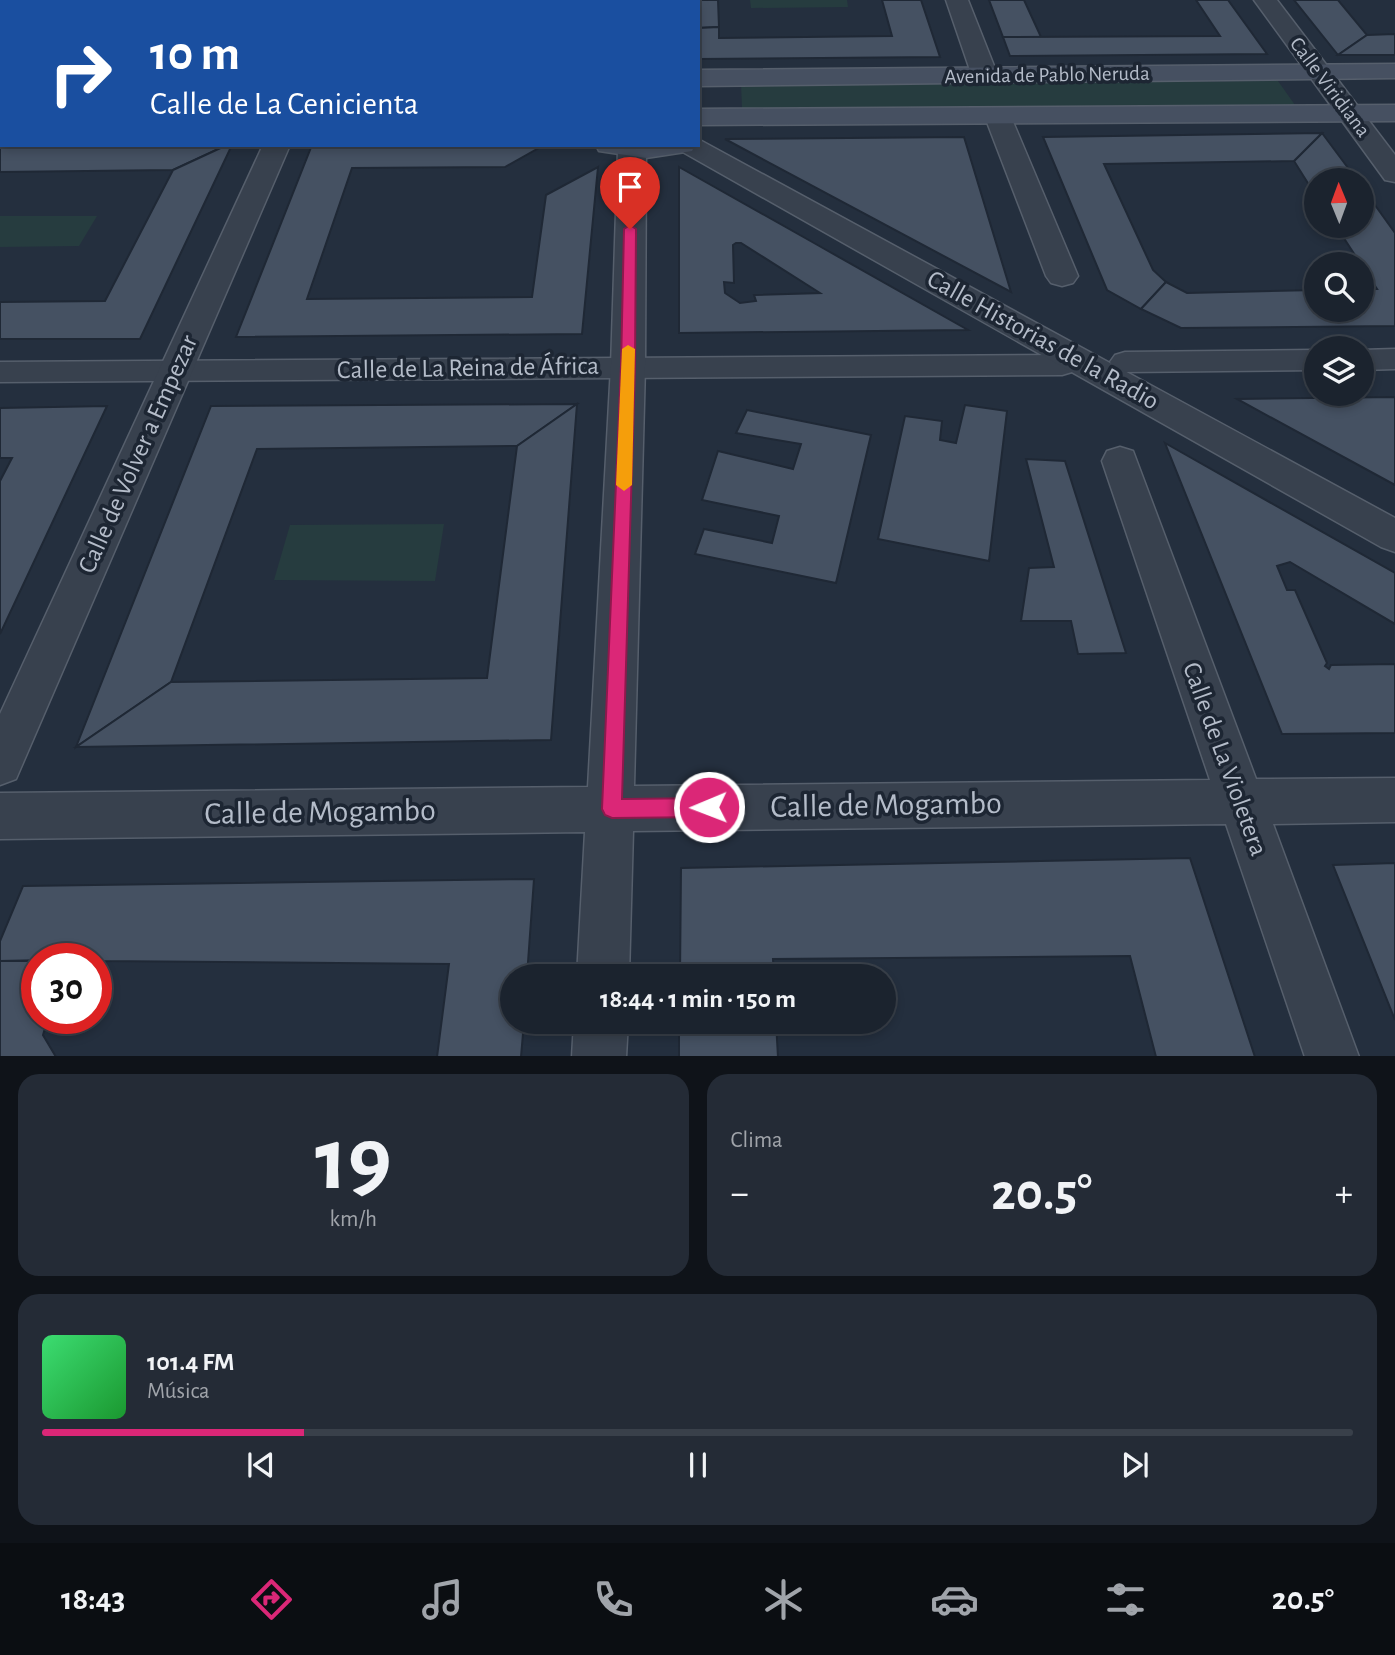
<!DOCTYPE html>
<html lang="es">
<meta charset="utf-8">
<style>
:root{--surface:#1b232e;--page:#242b36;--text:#f1f3f6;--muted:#a0a4aa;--line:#39404a;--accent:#db2777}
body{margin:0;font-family:"Alegreya Sans",sans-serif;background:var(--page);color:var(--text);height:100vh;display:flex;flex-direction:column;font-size:26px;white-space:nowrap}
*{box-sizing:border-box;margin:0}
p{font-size:23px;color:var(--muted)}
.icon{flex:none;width:38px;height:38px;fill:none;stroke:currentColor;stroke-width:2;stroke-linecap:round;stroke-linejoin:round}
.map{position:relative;height:1056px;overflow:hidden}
.side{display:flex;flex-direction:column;gap:18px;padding:18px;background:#0f1319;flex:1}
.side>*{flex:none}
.top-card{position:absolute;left:0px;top:0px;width:700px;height:147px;box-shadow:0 4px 10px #0003,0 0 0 2px var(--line);background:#1a4fa0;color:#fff;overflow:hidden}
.needle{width:46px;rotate:359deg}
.buttons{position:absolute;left:1304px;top:168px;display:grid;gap:14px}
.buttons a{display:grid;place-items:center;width:70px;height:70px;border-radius:50%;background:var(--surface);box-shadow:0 4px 10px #0003,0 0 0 2px var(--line);font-size:35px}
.speed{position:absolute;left:21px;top:943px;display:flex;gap:14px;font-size:35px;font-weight:700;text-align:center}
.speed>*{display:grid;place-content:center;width:91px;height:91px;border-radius:50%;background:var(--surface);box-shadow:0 4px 10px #0003,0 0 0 2px var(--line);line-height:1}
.speed .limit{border:10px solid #d22;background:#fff;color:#111}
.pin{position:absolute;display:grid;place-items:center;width:60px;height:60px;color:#fff;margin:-72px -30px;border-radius:50% 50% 50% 0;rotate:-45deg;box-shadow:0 0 7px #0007}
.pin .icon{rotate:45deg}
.me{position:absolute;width:77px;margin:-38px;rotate:269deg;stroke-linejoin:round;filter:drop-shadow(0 0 5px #0008)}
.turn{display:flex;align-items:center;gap:24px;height:147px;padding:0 35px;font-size:32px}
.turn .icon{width:91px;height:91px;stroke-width:2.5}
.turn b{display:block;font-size:49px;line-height:60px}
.big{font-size:52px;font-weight:700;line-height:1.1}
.side .card{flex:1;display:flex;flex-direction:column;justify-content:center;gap:10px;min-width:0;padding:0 24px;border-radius:21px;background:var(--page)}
.side .dial{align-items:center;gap:0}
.dial b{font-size:91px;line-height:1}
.song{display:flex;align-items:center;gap:21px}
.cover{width:84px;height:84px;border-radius:10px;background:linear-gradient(135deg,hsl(140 70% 55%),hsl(130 70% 35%))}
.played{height:7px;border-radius:4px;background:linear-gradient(90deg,var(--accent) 20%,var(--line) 20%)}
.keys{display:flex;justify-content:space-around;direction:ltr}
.heat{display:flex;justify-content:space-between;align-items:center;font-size:38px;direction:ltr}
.side .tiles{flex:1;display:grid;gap:18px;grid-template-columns:1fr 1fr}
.card:last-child{grid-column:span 2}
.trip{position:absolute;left:500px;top:964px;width:396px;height:70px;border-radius:35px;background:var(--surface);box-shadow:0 4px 10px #0003,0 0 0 2px var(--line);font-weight:700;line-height:70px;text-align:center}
.menu{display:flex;height:112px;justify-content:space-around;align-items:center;background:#0b0e12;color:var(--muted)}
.menu .icon{width:49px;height:49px}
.menu .active{color:var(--accent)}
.menu b{font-size:32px;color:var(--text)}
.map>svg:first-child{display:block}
.green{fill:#263c3f}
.building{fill:#455162;stroke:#1f2835;stroke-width:2;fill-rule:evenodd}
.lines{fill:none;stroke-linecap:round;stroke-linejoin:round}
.pedestrian-casing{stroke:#565f6c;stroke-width:3}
.minor-casing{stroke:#565f6c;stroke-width:3}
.secondary-casing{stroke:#565f6c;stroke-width:3}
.pedestrian{fill:#38414e;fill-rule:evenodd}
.minor{fill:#38414e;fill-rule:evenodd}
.secondary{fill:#465061;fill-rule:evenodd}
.route{fill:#db2777;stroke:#8e194d;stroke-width:2}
.slow{fill:#f59e0b}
.labels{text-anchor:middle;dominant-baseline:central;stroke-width:7;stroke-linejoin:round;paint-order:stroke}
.far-street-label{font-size:21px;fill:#b4bcc9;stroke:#1d2633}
.street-label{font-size:26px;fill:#b4bcc9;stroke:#1d2633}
.near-street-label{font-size:32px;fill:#b4bcc9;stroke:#1d2633}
</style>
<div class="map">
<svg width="1395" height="1057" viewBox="0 0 1395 1057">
<rect width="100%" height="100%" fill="#242f3e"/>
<g class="green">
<path d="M750,0h97l1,7 -97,1z"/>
<path d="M1278,81l17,24 -553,3 -1,-24z"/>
<path d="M0,216h97l-18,30 -79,1z"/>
<path d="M444,524l-9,57 -161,-1 16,-55z"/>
</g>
<g class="building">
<path d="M679,0h39l1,27 -21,1v-26z"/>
<path d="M882,0h39l19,57 -242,2v-31l21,-1v11l173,-2z"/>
<path d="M989,0h35l17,37h-38z"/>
<path d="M1196,0h32l39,54 -257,2 -7,-19 217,-1z"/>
<path d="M1294,0h44l29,35 -29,20z"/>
<path d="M1395,34v21h-57l29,-20z"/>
<path d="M1322,133l35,47h-41v16l-22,-35z"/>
<path d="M1322,133l-28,28 -190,3 49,106 13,12 -25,27 -34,-19 -64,-153z"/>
<path d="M964,137l47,155 -286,-153z"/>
<path d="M0,144l2,1h225l-54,25 -173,2z"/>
<path d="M227,145h5l-92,194h-140v-37l105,-1 68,-131z"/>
<path d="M312,145h232l-39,22 -153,1 -45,131 225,-2 14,-102 52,-28 -16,167 -346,3z"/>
<path d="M679,167l135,76 154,87 -289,3zM736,243h5l79,50 -66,2 2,6 -16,2 -15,-10 -1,-11 10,1 -1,-38z"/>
<path d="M1362,187l33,46v93l-214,2 -40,-19 25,-27 21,11 129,-3v20h46v-21h15l-41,-63h26z"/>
<path d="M1395,397v88l-158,-86z"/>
<path d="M577,404l-60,42 -260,3 -86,233 -95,65 135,-341z"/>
<path d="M577,404l-26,336 -475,7 95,-65 316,-4 30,-232z"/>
<path d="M965,405l42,6 -18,150 -111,-22 27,-123 37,5 -2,19 16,3z"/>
<path d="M107,406l-107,228v-153l12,-23h-12v-50z"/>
<path d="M747,410l124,25 -35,148 -141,-29 9,-25 68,14 7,-27 -77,-16 16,-49 75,18 8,-25 -65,-11z"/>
<path d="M1165,443l230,130v51l-105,-62 -13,4 10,24h8l32,73 -2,3 4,3 2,-4 64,-1v69l-113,1z"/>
<path d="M1026,459l39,2 61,192 -48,1 -7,-33h-50l8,-53 25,-1z"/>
<path d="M1190,858l65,199h-99l-26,-101 -357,3 1,17h-94l1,-108z"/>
<path d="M1395,863v157l-62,-155z"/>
<path d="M534,879l-7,97h-14v46h11l-3,35h-84l12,-93 -353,-3v-2l-96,2v-20l23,-55z"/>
<path d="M0,961h37v57h11l-5,17 13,22h-56z"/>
<path d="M679,1022h97l2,35h-99z"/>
</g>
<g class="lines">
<g class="pedestrian-casing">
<g id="pedestrian">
<path d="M1395,349v20l-33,1v-20z"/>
<path d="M1316,350v20l-191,2 -10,-3 -5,-7 5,-7 10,-3z"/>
<path d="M1062,355l10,3 5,7 -5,7 -10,3 -1062,7v-20z"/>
</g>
</g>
<g class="minor-casing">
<g id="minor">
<path d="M22,0h23l-24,2z"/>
<rect x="325" y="0" width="22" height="2"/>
<rect x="634" y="0" width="22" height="2"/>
<path d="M946,0h22l30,76 -4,5 -9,3 -9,-3 -4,-5z"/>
<path d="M1254,0h23l118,155v27l-10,-2z"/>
<path d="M0,32h2l-2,16z"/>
<path d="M998,109l9,2 4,6 67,159 -5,7 -11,3 -11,-3 -5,-7 -61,-159 4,-6z"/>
<path d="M698,139l697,379v34l-14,-5 -700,-396 -3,-6h20z"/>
<path d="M263,145h27l-274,634 -16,6v-71z"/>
<path d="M622,145h20l4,5 -1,216 -11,420 576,-6 -108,-319 5,-10 13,-4 13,4 123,328 139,-1v44l-122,2 86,233h-54l-79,-233 -593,7 -4,145h-52l8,-144 -585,7v-46l588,-6 23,-421 7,-216z"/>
<path d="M574,1022h54l-2,35h-54z"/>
</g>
</g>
<g class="secondary-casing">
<g id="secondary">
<rect x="0" y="58" width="2" height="14"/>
<path d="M1395,64v14l-697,8v-16z"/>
<path d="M2,101v16l-2,1v-16z"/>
<path d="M1395,105v16l-697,4v-16z"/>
<path d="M596,145h99l-3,6 -46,7 -47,-7z"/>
</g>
</g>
<use href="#pedestrian" class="pedestrian"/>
<use href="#minor" class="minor"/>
<use href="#secondary" class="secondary"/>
</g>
<path class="route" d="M630,225l6,4 -1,137 -13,433 87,-1 7,3 2,6 -2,7 -7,3 -97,1 -7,-3 -3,-6 19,-443 3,-137z"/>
<path class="slow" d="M628,345l7,4 -3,136 -8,6 -8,-6 6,-136z"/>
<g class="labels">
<g class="far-street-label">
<text transform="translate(1047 75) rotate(-1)">Avenida de Pablo Neruda</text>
<text transform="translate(1330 87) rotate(53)">Calle Viridiana</text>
</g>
<g class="street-label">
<text transform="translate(1043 340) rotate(29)">Calle Historias de la Radio</text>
<text transform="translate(468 368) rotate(-1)">Calle de La Reina de África</text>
<text transform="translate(138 454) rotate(-66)">Calle de Volver a Empezar</text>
<text transform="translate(1225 759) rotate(70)">Calle de La Violetera</text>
</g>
<g class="near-street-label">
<text transform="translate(886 805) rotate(-1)">Calle de Mogambo</text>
<text transform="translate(320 812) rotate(-1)">Calle de Mogambo</text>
</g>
</g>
</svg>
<div class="buttons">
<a><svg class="needle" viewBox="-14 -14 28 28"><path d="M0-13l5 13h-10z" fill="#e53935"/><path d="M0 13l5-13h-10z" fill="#a0a4aa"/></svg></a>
<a><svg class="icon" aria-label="search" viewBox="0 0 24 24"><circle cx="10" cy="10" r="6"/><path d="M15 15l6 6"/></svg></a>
<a><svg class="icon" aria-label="layers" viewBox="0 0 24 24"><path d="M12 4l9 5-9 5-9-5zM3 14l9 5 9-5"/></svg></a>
</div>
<div class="speed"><div class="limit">30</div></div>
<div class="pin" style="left:630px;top:229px;background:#d93025"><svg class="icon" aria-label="arrive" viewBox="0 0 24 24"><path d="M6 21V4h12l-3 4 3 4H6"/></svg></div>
<svg class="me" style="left:709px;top:807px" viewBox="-20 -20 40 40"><circle r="17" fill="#db2777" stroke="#fff" stroke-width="3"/><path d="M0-11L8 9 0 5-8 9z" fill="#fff"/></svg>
<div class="trip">18:44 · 1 min · 150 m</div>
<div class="top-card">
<div class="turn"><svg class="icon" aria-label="right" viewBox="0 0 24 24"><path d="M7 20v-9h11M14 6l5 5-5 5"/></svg><div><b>10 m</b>Calle de La Cenicienta</div></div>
</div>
</div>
<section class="side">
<div class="tiles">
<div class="card dial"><b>19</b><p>km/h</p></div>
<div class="card"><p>Clima</p>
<div class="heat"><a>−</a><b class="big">20.5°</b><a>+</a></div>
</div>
<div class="card">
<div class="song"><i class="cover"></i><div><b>101.4 FM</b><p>Música</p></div></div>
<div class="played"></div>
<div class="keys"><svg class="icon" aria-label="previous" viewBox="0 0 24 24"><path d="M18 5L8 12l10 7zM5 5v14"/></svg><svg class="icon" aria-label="pause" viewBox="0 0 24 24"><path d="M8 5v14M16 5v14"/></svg><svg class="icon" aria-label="next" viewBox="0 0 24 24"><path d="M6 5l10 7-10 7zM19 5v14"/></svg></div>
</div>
</div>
</section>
<nav class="menu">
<b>18:43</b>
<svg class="icon active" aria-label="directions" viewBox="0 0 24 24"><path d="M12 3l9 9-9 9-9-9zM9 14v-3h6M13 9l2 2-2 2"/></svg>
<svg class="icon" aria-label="music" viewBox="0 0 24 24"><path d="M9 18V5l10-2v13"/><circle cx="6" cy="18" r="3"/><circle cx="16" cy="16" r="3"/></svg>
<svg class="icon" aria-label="phone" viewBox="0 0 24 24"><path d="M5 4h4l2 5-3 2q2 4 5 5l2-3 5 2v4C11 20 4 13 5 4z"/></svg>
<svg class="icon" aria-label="climate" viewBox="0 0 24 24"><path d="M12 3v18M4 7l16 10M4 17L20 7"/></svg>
<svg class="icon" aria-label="car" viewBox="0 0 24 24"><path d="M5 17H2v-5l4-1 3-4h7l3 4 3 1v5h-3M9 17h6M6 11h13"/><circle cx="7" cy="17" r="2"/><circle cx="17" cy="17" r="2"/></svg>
<svg class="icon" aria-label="filters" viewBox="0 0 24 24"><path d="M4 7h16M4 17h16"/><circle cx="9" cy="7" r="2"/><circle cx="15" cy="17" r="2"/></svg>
<b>20.5°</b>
</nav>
